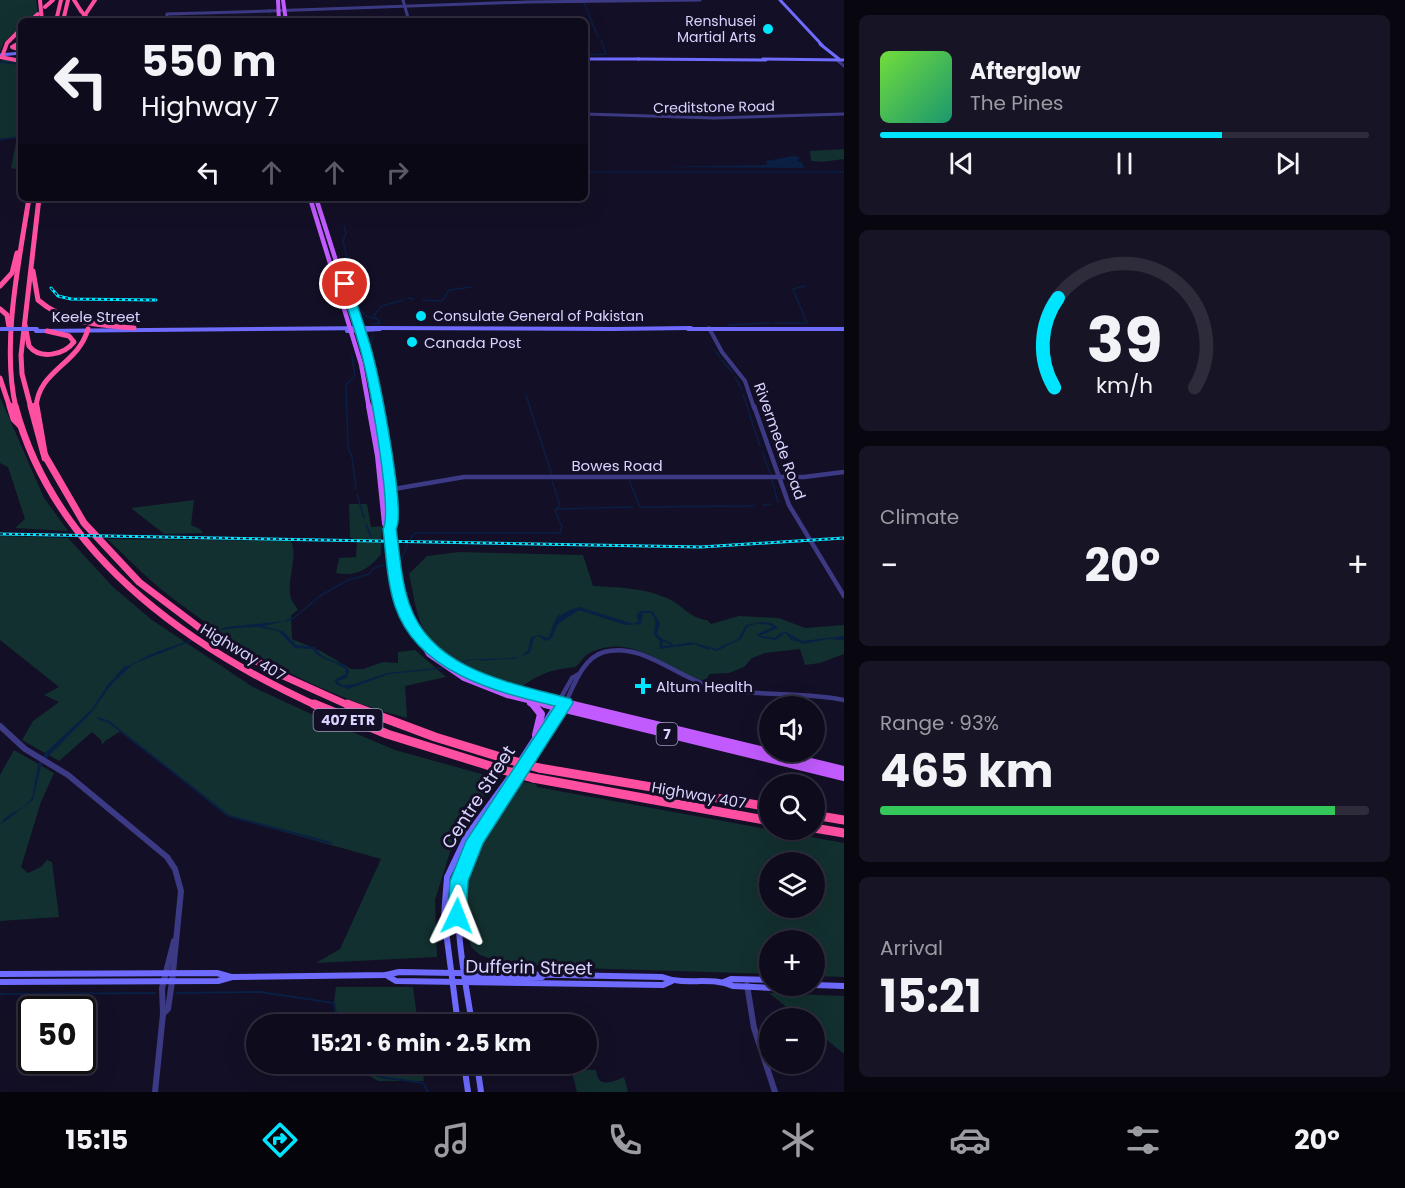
<!DOCTYPE html>
<meta charset="utf-8">
<style>
:root{--surface:#0e0b1c;--page:#171425;--text:#f1f3f6;--muted:#9b9ba3;--line:#2e2b3b;--accent:#00e5ff}
body{margin:0;font-family:Poppins,sans-serif;background:var(--page);color:var(--text);height:100vh;display:flex;flex-direction:column;font-size:22px;white-space:nowrap}
*{box-sizing:border-box;margin:0}
p{font-size:20px;color:var(--muted)}
.icon{flex:none;width:33px;height:33px;fill:none;stroke:currentColor;stroke-width:2;stroke-linecap:round;stroke-linejoin:round}
.map{position:relative;flex:1;overflow:hidden}
.panel{display:flex;flex-direction:column;gap:15px;padding:15px;background:#08060f;width:561px}
.panel>*{flex:none}
.banner{position:absolute;left:18px;top:18px;width:570px;height:183px;border-radius:9px;box-shadow:0 6px 24px #0002,0 0 0 2px var(--line);background:#0e0b1c;color:var(--text);overflow:hidden}
.buttons{position:absolute;left:759px;top:696px;display:grid;gap:12px}
.buttons a{display:grid;place-items:center;width:66px;height:66px;border-radius:50%;background:var(--surface);box-shadow:0 6px 24px #0002,0 0 0 2px var(--line);font-size:30px}
.speed{position:absolute;left:18px;top:996px;display:flex;gap:12px;font-size:30px;font-weight:700;text-align:center}
.speed>*{display:grid;place-content:center;width:78px;height:78px;border-radius:50%;background:var(--surface);box-shadow:0 6px 24px #0002,0 0 0 2px var(--line);line-height:1}
.speed .limit{border:3px solid #111;border-radius:9px;background:#fff;color:#111}
.pin{position:absolute;display:grid;place-items:center;width:51px;height:51px;color:#fff;margin:-26px;border:3px solid #fff;border-radius:50%;box-shadow:0 2px 6px #0007}
.me{position:absolute;width:66px;margin:-33px;rotate:2deg;stroke-linejoin:round;filter:drop-shadow(0 0 4px #0008)}
.turn{display:flex;align-items:center;gap:21px;height:126px;padding:0 24px;font-size:27px}
.turn .icon{width:78px;height:78px;stroke-width:2.5}
.turn b{display:block;font-size:42px;line-height:51px}
.lanes{display:flex;align-items:center;height:57px;padding:0 24px;background:#0003;justify-content:center;gap:30px;direction:ltr}
.lanes .off{opacity:.35}
.big{font-size:45px;font-weight:700;line-height:1.1}
.panel .tile{flex:1;display:flex;flex-direction:column;justify-content:center;gap:9px;min-width:0;padding:0 21px;border-radius:9px;background:var(--page)}
.panel .dial{align-items:center;gap:0}
.dial svg{height:156px;overflow:visible;fill:none;stroke:var(--line);stroke-width:7;stroke-linecap:round;text-anchor:middle}
.dial text{fill:var(--text);stroke:none}
.song{display:flex;align-items:center;gap:18px}
.cover{width:72px;height:72px;border-radius:9px;background:linear-gradient(135deg,hsl(100 70% 55%),hsl(160 70% 35%))}
.played{height:6px;border-radius:3px;background:linear-gradient(90deg,var(--accent) 70%,var(--line) 70%)}
.keys{display:flex;justify-content:space-around;direction:ltr}
.heat{display:flex;justify-content:space-between;align-items:center;font-size:33px;direction:ltr}
.charge{height:9px;border-radius:4px;background:linear-gradient(90deg,#34c759 93%,var(--line) 0)}
.trip{position:absolute;left:246px;top:1014px;width:351px;height:60px;border-radius:30px;background:var(--surface);box-shadow:0 6px 24px #0002,0 0 0 2px var(--line);font-weight:700;line-height:60px;text-align:center}
.menu{display:flex;height:96px;justify-content:space-around;align-items:center;background:#06040b;color:var(--muted)}
.menu .icon{width:42px;height:42px}
.menu .on{color:var(--accent)}
.menu b{font-size:27px;color:var(--text)}
main{display:flex;flex:1;min-height:0}
.map>svg:first-child{display:block}
.green{fill:#12302f;fill-rule:evenodd}
.water{fill:#0a1f44}
.lines{fill:none;stroke-linecap:round;stroke-linejoin:round}
.stream-far1{stroke:#0a1f44;stroke-width:1.5}
.stream{stroke:#0a1f44;stroke-width:2}
.tertiary-far3{stroke:#3d3a85;stroke-width:3}
.tertiary-far2{stroke:#3d3a85;stroke-width:4}
.tertiary-far1{stroke:#3d3a85;stroke-width:4.5}
.tertiary{stroke:#3d3a85;stroke-width:6}
.secondary-far2{stroke:#6f6bff;stroke-width:3}
.secondary-far1{stroke:#6f6bff;stroke-width:4}
.secondary{stroke:#6f6bff;stroke-width:6}
.primary-far3{stroke:#c25bff;stroke-width:4}
.primary-far2{stroke:#c25bff;stroke-width:4.5}
.primary-far1{stroke:#c25bff;stroke-width:6}
.primary{stroke:#c25bff;stroke-width:8}
.motorway-far3{stroke:#ff4fa3;stroke-width:4}
.motorway-far2{stroke:#ff4fa3;stroke-width:5}
.motorway-far1{stroke:#ff4fa3;stroke-width:7}
.motorway{stroke:#ff4fa3;stroke-width:9}
.rail-casing{stroke:#00e5ff;stroke-width:3}
.rail{stroke:#130f26;stroke-width:1.5;stroke-dasharray:3;stroke-linecap:butt}
.secondary-bridge{stroke:#6f6bff;stroke-width:4}
.motorway-bridge-far1{stroke:#ff4fa3;stroke-width:4}
.motorway-bridge{stroke:#ff4fa3;stroke-width:9}
.route{fill:#00e5ff;stroke:#0095a6;stroke-width:1.5}
.poi-dot{fill:#00e5ff;stroke:#130f26;stroke-width:2}
.labels{text-anchor:middle;dominant-baseline:central;stroke-width:6;stroke-linejoin:round;paint-order:stroke}
.far-poi-label{font-size:14px;fill:#d9d4ff;stroke:#130f26;text-anchor:end}
.far-street-label{font-size:14px;fill:#d9d4ff;stroke:#130f26}
.shield{fill:#130f26;stroke:#9e99be;stroke-width:1.5}
.shield-label{font-size:14px;font-weight:bold;fill:#d9d4ff}
.street-label{font-size:15px;fill:#d9d4ff;stroke:#130f26}
.poi-label{font-size:15px;fill:#d9d4ff;stroke:#130f26;text-anchor:start}
.near-street-label{font-size:18px;fill:#d9d4ff;stroke:#130f26}
</style>
<main>
<div class="map">
<svg width="844" height="1092" viewBox="0 0 844 1092">
<rect width="100%" height="100%" fill="#130f26"/>
<g class="green">
<path d="M0,0h36l2,12 -11,9h-6v5l-17,16 -4,10z"/>
<path d="M7,59l14,4v107l-10,-2 6,-31 -17,2v-78z"/>
<path d="M844,149v10l-22,3 -11,-1 -1,-10z"/>
<path d="M0,397l44,101 24,33 -53,-3 10,-9 -17,-52 -8,-4z"/>
<path d="M194,500l-3,25 9,4 3,4 -39,1 -33,-26z"/>
<path d="M349,504h18l4,23 11,-1 -1,28c-11,15 -26,23 -45,19l3,-15 17,-1 1,-16 -7,-4z"/>
<path d="M0,536l68,2 45,49 39,33 101,67 71,33 71,30 101,28 -45,71 -16,51 2,57 -121,6 24,-14 41,-90 -154,-43 -106,-85 -16,10 -3,4 -1,-5 -9,-8 -33,29 -37,-21 11,-19 26,-19 -15,-7 15,-8 -59,-47z"/>
<path d="M107,539l184,2c7,14 -3,36 -1,52 0,7 5,11 8,17l-7,5 1,24 29,12 30,18h12l20,-7 15,1v-11l17,-2 31,27 -41,9 2,32c-89,-23 -174,-71 -246,-129 -19,-15 -36,-34 -54,-50z"/>
<path d="M459,552l124,3 10,31c24,1 51,2 74,12 14,6 24,21 40,22l4,4 28,-8 40,2 26,10 39,-3v29l-24,9 -15,2 -5,-16 -35,4 -13,5 -8,9 -15,6 -19,1 -5,7c-40,-10 -72,-51 -117,-27 -5,3 -8,10 -13,13 -4,1 -10,1 -14,2 -17,3 -28,9 -41,19 -35,-7 -81,-25 -97,-60 -8,-16 -10,-37 -14,-54l18,-18z"/>
<path d="M14,750l40,23 -13,29 -20,65 7,6 13,-6 6,-7 5,2 7,55 -59,4v-146z"/>
<path d="M523,782l13,2 1,3 307,56v134l-29,-1 -1,-36h-44l-1,34 -192,-6 -76,-6 -21,-7 -9,-8c-2,-12 -6,-24 -7,-36 -6,-48 34,-92 59,-129zM770,862h44v46h-44z"/>
<path d="M336,987h77l5,37h-79l-5,-22z"/>
<path d="M769,993l75,3v58l-29,-24 -1,-12h-14z"/>
<path d="M350,1064h72l2,17h-46z"/>
<path d="M571,1069l25,1c2,19 16,12 28,7l4,15h-51z"/>
</g>
<g class="water">
<path d="M793,156l7,1 -3,4 5,1 2,6 -150,-1 113,-2 -1,-4z"/>
<path d="M580,607l53,17 6,-3 -3,-5 4,-5h12l8,12 -3,12 6,4 -1,7 34,-3 20,6 22,-10 8,-14c12,-2 21,-7 32,3l-17,6 1,2 13,2 5,-5 6,-1 16,9 42,-5v4l-16,-1 -25,5 -18,-11 -9,7 -14,-2 -2,-5 13,-6 -9,-5 -16,4 -7,13 -24,12 -20,-7 -38,5 1,-8 -6,-6 2,-14 -5,-8h-8l-2,11 -16,1 -46,-15 -21,14 -7,15 -5,2 -8,-5 -4,2 -4,15 -15,6 -44,1 -31,9 -51,5 -41,15 -11,-4 -3,-5 12,-6v-7c-14,-7 -25,-6 -34,-18l-17,-1 -17,-17 -20,-4 -21,1 -17,2 -87,34 -22,21 -20,28 -49,50 -9,37 -33,25 5,-7 18,-11 9,-9 6,-34 7,-11 46,-43 18,-27 17,-16 23,-12 77,-28 60,-6 -23,5 20,5 13,14 19,2c7,13 18,13 31,18l3,6 -2,7 -10,3 8,6 42,-14 50,-5 34,-9 14,1 36,-3 8,-8 3,-12 7,-2 9,3c10,-20 9,-25 32,-31z"/>
</g>
<g class="lines">
<g class="stream-far1">
<path d="M584,3l14,34"/>
<path d="M585,55l21,-1 -5,-14"/>
<path d="M0,62l18,2"/>
<path d="M0,140l18,-3"/>
<path d="M585,172h259"/>
<path d="M344,226l2,7 -3,8 16,68 7,7 11,3"/>
<path d="M408,298l6,1"/>
<path d="M423,300l19,1 7,-11 23,-3"/>
<path d="M773,323h34l-14,-34 12,-3"/>
<path d="M374,324l6,-1 -6,-8 8,-9 21,-6"/>
<path d="M728,325l41,-2"/>
<path d="M370,347l3,-12"/>
<path d="M715,351l5,6"/>
<path d="M352,356l3,20 -9,9 2,63 4,9 4,32"/>
<path d="M722,360l11,13"/>
<path d="M735,377l7,13"/>
<path d="M743,394l6,17"/>
<path d="M526,395l26,80"/>
<path d="M749,413l5,15"/>
<path d="M755,430l5,16"/>
<path d="M762,452l8,21"/>
<path d="M629,480l11,27 114,-1"/>
<path d="M772,480l6,22"/>
<path d="M357,494l7,24"/>
<path d="M763,505l8,-1"/>
<path d="M557,509l76,-2"/>
<path d="M366,524l5,13"/>
<path d="M410,539l5,-6h145l2,-6 -7,-17 5,-5 -8,-24"/>
<path d="M402,558l5,-13"/>
<path d="M286,621l8,-3 26,-22 28,-16 21,-6 5,-6 10,-3"/>
<path d="M760,623l10,1"/>
<path d="M553,627l6,-12"/>
<path d="M655,634l1,-14"/>
<path d="M788,634l3,5 8,2"/>
<path d="M761,637l-3,-2 10,-3"/>
<path d="M662,640l10,4"/>
<path d="M679,645l13,-2"/>
<path d="M697,645l12,4"/>
<path d="M529,649l2,-10"/>
<path d="M158,652l16,-5"/>
<path d="M480,660l16,-1"/>
<path d="M338,664l8,4v4"/>
<path d="M117,675l9,-9"/>
<path d="M343,686l10,-1"/>
</g>
<g class="stream">
<path d="M98,718l11,4 120,94 102,27"/>
<path d="M4,820l11,-7"/>
<path d="M177,993l83,-1 74,11 4,21"/>
<path d="M0,994l155,-1"/>
<path d="M352,1064l28,13 43,6 5,9"/>
</g>
<g class="tertiary-far3">
<path d="M403,0l6,21"/>
<path d="M268,11l259,-9 173,-2"/>
<path d="M166,21l1,-7 103,-3"/>
<path d="M836,59l8,7"/>
<path d="M585,114l129,4 130,-4"/>
</g>
<path class="tertiary-far2" d="M709,328l13,24 23,29 9,27"/>
<g class="tertiary-far1">
<path d="M754,406l35,99 55,91"/>
<path d="M382,491l82,-14h340l40,-5"/>
<path d="M559,701l13,-23 7,-4"/>
<path d="M564,706c9,-18 18,-48 40,-54 37,-10 70,23 103,33 44,13 92,6 137,15"/>
</g>
<g class="tertiary">
<path d="M0,726l25,23 43,26 99,82 8,12 6,22 -9,91 -4,27 -5,5"/>
<path d="M747,985l7,43 21,64"/>
<path d="M155,1092l8,-78 -1,-26 12,-47"/>
</g>
<g class="secondary-far2">
<path d="M780,0l42,45"/>
<path d="M820,44l19,15"/>
<path d="M0,55l21,-2"/>
<path d="M585,59h54"/>
<path d="M638,59l128,1"/>
<path d="M763,59l81,1"/>
</g>
<g class="secondary-far1">
<path d="M612,329l79,-1"/>
<path d="M688,329h156"/>
<path d="M36,331l340,-3 237,1"/>
<path d="M347,331l33,-2"/>
</g>
<g class="secondary">
<path d="M526,763l37,-55"/>
<path d="M0,974l217,-1 14,4"/>
<path d="M386,975l10,6 267,4 9,-4"/>
<path d="M469,978l73,-1"/>
<path d="M0,982l218,-1 14,-4 154,-2 13,-3 263,5c23,9 49,-1 71,9l61,3 6,-3"/>
<path d="M724,982l7,-3 39,1"/>
<path d="M814,985l30,1"/>
<path d="M458,1024l-14,-108 3,-39 19,-40 46,-63 44,-68"/>
<path d="M472,1024c-9,-61 -27,-127 3,-184 12,-23 29,-43 43,-65"/>
<path d="M464,1064l4,28"/>
<path d="M477,1064l4,28"/>
</g>
<g class="primary-far3">
<path d="M278,0l1,21"/>
<path d="M283,0l3,21"/>
</g>
<g class="primary-far2">
<path d="M310,198l51,166 8,44"/>
<path d="M316,198l54,170 7,40"/>
</g>
<g class="primary-far1">
<path d="M369,406l9,50 7,68 4,5 13,75 3,10 24,40 35,24 43,17 45,11"/>
<path d="M377,406l13,74 3,44 -4,5"/>
<path d="M429,649l49,29 35,13 62,15"/>
<path d="M530,703l6,3"/>
</g>
<g class="primary">
<path d="M533,704l8,10 -5,21"/>
<path d="M545,704l299,73"/>
<path d="M569,704l275,66"/>
</g>
<g class="motorway-far3">
<path d="M40,0l2,21"/>
<path d="M74,0l7,11"/>
<path d="M45,7l8,-7"/>
<path d="M30,21l8,-7"/>
<path d="M56,21l5,-21"/>
<path d="M63,21l5,-21"/>
<path d="M81,21l14,-21"/>
<path d="M21,42l-9,5 9,3"/>
<path d="M3,54l4,-11 14,-14"/>
<path d="M0,57l21,4"/>
</g>
<g class="motorway-far2">
<path d="M33,271l5,29c28,24 61,25 96,28"/>
<path d="M0,286l12,-13 5,-20"/>
<path d="M0,309l7,6 2,12"/>
<path d="M25,325l4,21c11,14 35,9 45,-4l-5,-6 -22,-5"/>
<path d="M0,378l10,30"/>
<path d="M16,408c-15,-62 3,-147 13,-210"/>
<path d="M31,408l-9,-34 -1,-19 18,-157"/>
<path d="M36,408c2,-38 42,-43 52,-79"/>
</g>
<g class="motorway-far1">
<path d="M10,406l4,13 6,6"/>
<path d="M15,406c39,147 171,240 302,300"/>
<path d="M31,406l13,48 40,69 55,59 66,50 74,42 71,32"/>
<path d="M36,406l9,52"/>
</g>
<g class="motorway">
<path d="M314,704l73,30 116,36"/>
<path d="M347,704l88,33 75,23"/>
<path d="M539,768l231,39"/>
<path d="M533,778l237,43"/>
<path d="M814,815l30,5"/>
<path d="M814,828l30,5"/>
</g>
<g class="rail-casing">
<g id="rail">
<path d="M51,288l7,8 13,3 85,1"/>
<path d="M0,534l701,13 143,-9"/>
</g>
</g>
<use href="#rail" class="rail"/>
<path class="secondary-bridge" d="M1,329h36"/>
<path class="motorway-bridge-far1" d="M81,11l8,9"/>
<g class="motorway-bridge">
<path d="M510,760l29,8"/>
<path d="M503,770l30,8"/>
</g>
</g>
<path class="route" d="M345,281l5,3c9,27 19,53 25,80 6,25 31,149 21,165 4,25 5,53 14,77 23,65 103,77 161,93l2,4 -90,140 -15,38 -2,35 -2,5 -7,2 -6,-2 -3,-5 2,-35 16,-40 89,-135c-60,-14 -138,-34 -160,-100 -8,-24 -9,-52 -12,-77 10,-16 -13,-140 -19,-165 -6,-27 -16,-53 -24,-80z"/>
<g class="poi-dot">
<circle cx="768" cy="29" r="6"/>
<circle cx="421" cy="316" r="6"/>
<circle cx="412" cy="342" r="6"/>
<path d="M640 677h6v6h6v6h-6v6h-6v-6h-6v-6h6z"/>
</g>
<g class="labels">
<g class="far-poi-label">
<text x="756" y="21">Renshusei<tspan x="756" dy="16">Martial Arts</tspan></text>
<text x="433" y="316" text-anchor="start">Consulate General of Pakistan</text>
</g>
<g class="far-street-label">
<text transform="translate(714 107) rotate(-1)">Creditstone Road</text>
</g>
<g class="shield">
<rect x="313.5" y="709" width="69" height="22" rx="4.5"/>
<rect x="656.5" y="723" width="21" height="22" rx="4.5"/>
</g>
<g class="shield-label">
<text x="348" y="720">407 ETR</text>
<text x="667" y="734">7</text>
</g>
<g class="street-label">
<text x="96" y="316">Keele Street</text>
<text transform="translate(780 441) rotate(70)">Rivermede Road</text>
<text x="617" y="465">Bowes Road</text>
<text transform="translate(243 652) rotate(31)">Highway 407</text>
<text transform="translate(699 795) rotate(10)">Highway 407</text>
</g>
<g class="poi-label">
<text x="424" y="342">Canada Post</text>
<text x="656" y="686">Altum Health</text>
</g>
<g class="near-street-label">
<text transform="translate(478 797) rotate(-57)">Centre Street</text>
<text transform="translate(529 967) rotate(1)">Dufferin Street</text>
</g>
</g>
</svg>
<div class="buttons">
<a><svg class="icon" aria-label="sound" viewBox="0 0 24 24"><path d="M4 9h4l5-4v14l-5-4H4zM17 9q2 3 0 6"/></svg></a>
<a><svg class="icon" aria-label="search" viewBox="0 0 24 24"><circle cx="10" cy="10" r="6"/><path d="M15 15l6 6"/></svg></a>
<a><svg class="icon" aria-label="layers" viewBox="0 0 24 24"><path d="M12 4l9 5-9 5-9-5zM3 14l9 5 9-5"/></svg></a>
<a>+</a>
<a>−</a>
</div>
<div class="speed"><div class="limit">50</div></div>
<div class="pin" style="left:345px;top:284px;background:#d93025"><svg class="icon" aria-label="arrive" viewBox="0 0 24 24"><path d="M6 21V4h12l-3 4 3 4H6"/></svg></div>
<svg class="me" style="left:457px;top:916px" viewBox="-20 -20 40 40"><path d="M0-17L14 15 0 8-14 15z" fill="#00e5ff" stroke="#fff" stroke-width="4"/></svg>
<div class="trip">15:21 · 6 min · 2.5 km</div>
<div class="banner">
<div class="turn"><svg class="icon" aria-label="left" viewBox="0 0 24 24"><path d="M17 20v-9H6M10 6l-5 5 5 5"/></svg><div><b>550 m</b>Highway 7</div></div>
<div class="lanes"><svg class="icon" aria-label="left" viewBox="0 0 24 24"><path d="M17 20v-9H6M10 6l-5 5 5 5"/></svg><svg class="icon off" aria-label="ahead" viewBox="0 0 24 24"><path d="M12 20V5M6 11l6-6 6 6"/></svg><svg class="icon off" aria-label="ahead" viewBox="0 0 24 24"><path d="M12 20V5M6 11l6-6 6 6"/></svg><svg class="icon off" aria-label="right" viewBox="0 0 24 24"><path d="M7 20v-9h11M14 6l5 5-5 5"/></svg></div>
</div>
</div>
<section class="panel">
<div class="tile">
<div class="song"><i class="cover"></i><div><b>Afterglow</b><p>The Pines</p></div></div>
<div class="played"></div>
<div class="keys"><svg class="icon" aria-label="previous" viewBox="0 0 24 24"><path d="M18 5L8 12l10 7zM5 5v14"/></svg><svg class="icon" aria-label="pause" viewBox="0 0 24 24"><path d="M8 5v14M16 5v14"/></svg><svg class="icon" aria-label="next" viewBox="0 0 24 24"><path d="M6 5l10 7-10 7zM19 5v14"/></svg></div>
</div>
<div class="tile dial"><svg viewBox="0 0 100 80">
<path d="M14 69A42 42 0 1 1 86 69"/>
<path d="M14 69A42 42 0 0 1 16 23" stroke="#00e5ff"/>
<text x="50" y="56" font-size="32" font-weight="700">39</text>
<text x="50" y="72" font-size="11">km/h</text>
</svg></div>
<div class="tile"><p>Climate</p>
<div class="heat"><a>−</a><b class="big">20°</b><a>+</a></div>
</div>
<div class="tile"><p>Range · 93%</p><b class="big">465 km</b><div class="charge"></div></div>
<div class="tile"><p>Arrival</p><b class="big">15:21</b></div>
</section>
</main>
<nav class="menu">
<b>15:15</b>
<svg class="icon on" aria-label="directions" viewBox="0 0 24 24"><path d="M12 3l9 9-9 9-9-9zM9 14v-3h6M13 9l2 2-2 2"/></svg>
<svg class="icon" aria-label="music" viewBox="0 0 24 24"><path d="M9 18V5l10-2v13"/><circle cx="6" cy="18" r="3"/><circle cx="16" cy="16" r="3"/></svg>
<svg class="icon" aria-label="phone" viewBox="0 0 24 24"><path d="M5 4h4l2 5-3 2q2 4 5 5l2-3 5 2v4C11 20 4 13 5 4z"/></svg>
<svg class="icon" aria-label="climate" viewBox="0 0 24 24"><path d="M12 3v18M4 7l16 10M4 17L20 7"/></svg>
<svg class="icon" aria-label="car" viewBox="0 0 24 24"><path d="M5 17H2v-5l4-1 3-4h7l3 4 3 1v5h-3M9 17h6M6 11h13"/><circle cx="7" cy="17" r="2"/><circle cx="17" cy="17" r="2"/></svg>
<svg class="icon" aria-label="filters" viewBox="0 0 24 24"><path d="M4 7h16M4 17h16"/><circle cx="9" cy="7" r="2"/><circle cx="15" cy="17" r="2"/></svg>
<b>20°</b>
</nav>
